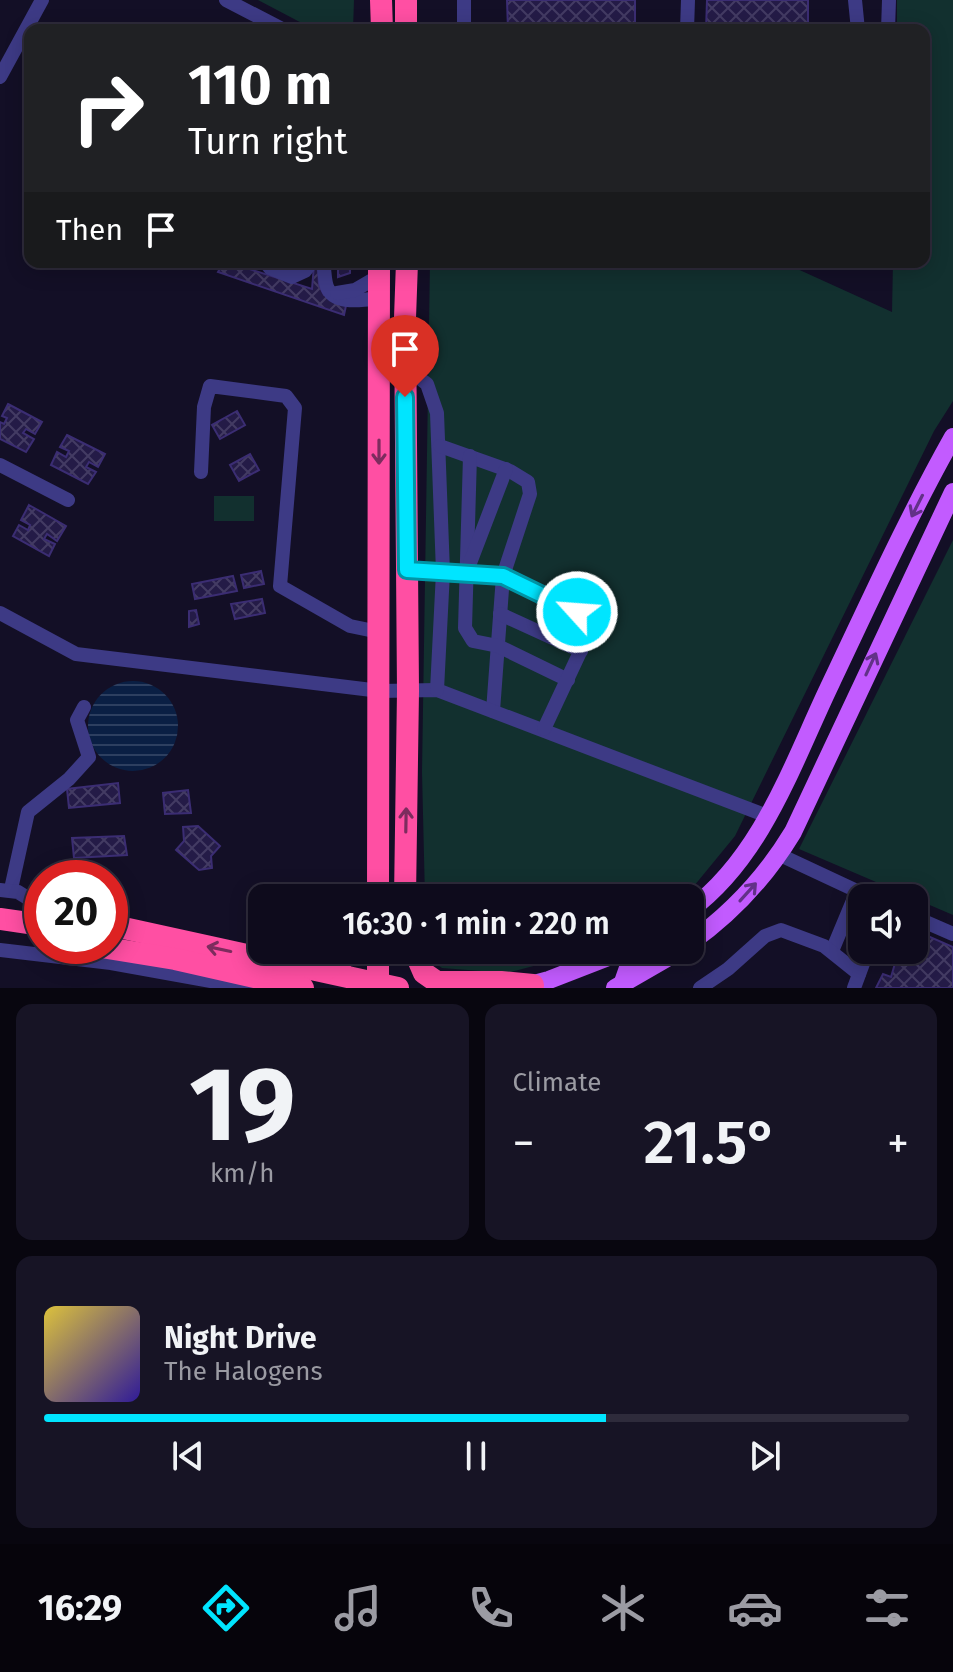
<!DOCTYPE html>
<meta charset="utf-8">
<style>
:root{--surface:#0e0b1c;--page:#171425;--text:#f1f3f6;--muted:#9b9ba3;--line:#2e2b3b;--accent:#00e5ff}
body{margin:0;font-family:"Fira Sans",sans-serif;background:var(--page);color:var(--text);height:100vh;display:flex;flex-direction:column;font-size:30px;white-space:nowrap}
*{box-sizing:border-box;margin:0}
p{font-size:26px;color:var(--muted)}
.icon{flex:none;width:44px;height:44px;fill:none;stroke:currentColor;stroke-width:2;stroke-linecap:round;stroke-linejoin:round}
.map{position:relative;height:988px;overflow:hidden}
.panel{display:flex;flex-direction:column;gap:16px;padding:16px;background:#08060f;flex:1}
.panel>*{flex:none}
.hud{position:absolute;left:24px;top:24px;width:906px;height:244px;border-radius:16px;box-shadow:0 4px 20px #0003,0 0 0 2px var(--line);background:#202124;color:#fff;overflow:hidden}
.buttons{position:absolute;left:848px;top:884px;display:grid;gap:16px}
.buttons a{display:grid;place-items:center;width:80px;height:80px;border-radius:16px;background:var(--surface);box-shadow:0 4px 20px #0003,0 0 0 2px var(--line);font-size:40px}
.speed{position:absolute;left:24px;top:860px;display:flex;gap:16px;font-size:40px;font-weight:700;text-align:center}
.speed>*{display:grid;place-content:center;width:104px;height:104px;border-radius:50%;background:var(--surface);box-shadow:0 4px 20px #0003,0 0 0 2px var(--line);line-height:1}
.speed .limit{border:12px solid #d22;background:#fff;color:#111}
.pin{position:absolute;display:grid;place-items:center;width:68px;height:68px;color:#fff;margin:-82px -34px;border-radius:50% 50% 50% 0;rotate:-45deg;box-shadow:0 0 8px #0007}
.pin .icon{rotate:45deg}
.me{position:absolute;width:88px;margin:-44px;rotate:296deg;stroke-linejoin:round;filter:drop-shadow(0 0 6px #0008)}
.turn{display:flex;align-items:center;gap:28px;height:168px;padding:0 32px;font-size:36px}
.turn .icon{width:104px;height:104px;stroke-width:2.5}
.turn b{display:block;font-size:56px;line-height:68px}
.then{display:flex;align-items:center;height:76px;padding:0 32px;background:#0003;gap:16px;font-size:30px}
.big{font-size:60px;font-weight:600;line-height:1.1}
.panel .widget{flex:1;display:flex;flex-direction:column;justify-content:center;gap:12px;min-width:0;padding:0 28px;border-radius:16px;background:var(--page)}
.panel .dial{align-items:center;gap:0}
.dial b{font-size:104px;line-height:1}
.song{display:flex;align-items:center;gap:24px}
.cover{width:96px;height:96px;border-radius:12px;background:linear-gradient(135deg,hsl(50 70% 55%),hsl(250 70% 35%))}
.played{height:8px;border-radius:4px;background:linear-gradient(90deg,var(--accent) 65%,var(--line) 65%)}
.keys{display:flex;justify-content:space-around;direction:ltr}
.heat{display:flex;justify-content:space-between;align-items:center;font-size:44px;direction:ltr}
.panel .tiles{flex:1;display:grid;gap:16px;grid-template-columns:1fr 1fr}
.widget:last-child{grid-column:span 2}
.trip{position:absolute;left:248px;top:884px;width:456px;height:80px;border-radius:16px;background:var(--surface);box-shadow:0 4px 20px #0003,0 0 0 2px var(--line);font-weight:600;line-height:80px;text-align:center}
.menu{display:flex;height:128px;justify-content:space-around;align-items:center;background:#06040b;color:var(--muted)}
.menu .icon{width:56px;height:56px}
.menu .active{color:var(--accent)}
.menu b{font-size:36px;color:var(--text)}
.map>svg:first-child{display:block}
.green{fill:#12302f}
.water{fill:url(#water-rules)}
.building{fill:url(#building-cross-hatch);stroke:#3b2d73;stroke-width:2}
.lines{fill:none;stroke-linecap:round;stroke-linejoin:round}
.minor{stroke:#3d3a85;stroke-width:14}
.major{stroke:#c25bff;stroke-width:18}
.highway{stroke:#ff4fa3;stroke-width:22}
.oneway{stroke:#7d2c5e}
.oneway2{stroke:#623188}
.route-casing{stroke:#0095a6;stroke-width:20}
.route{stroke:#00e5ff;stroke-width:14}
</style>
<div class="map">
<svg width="953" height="988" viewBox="0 0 953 988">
<defs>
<pattern id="water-rules" width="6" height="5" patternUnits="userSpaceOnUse" patternTransform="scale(2)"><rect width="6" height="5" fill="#0a1f44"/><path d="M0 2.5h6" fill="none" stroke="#2d3f60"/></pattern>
<pattern id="building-cross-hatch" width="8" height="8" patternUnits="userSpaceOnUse" patternTransform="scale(2)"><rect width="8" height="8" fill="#241b47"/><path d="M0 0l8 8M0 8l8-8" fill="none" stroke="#433b63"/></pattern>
</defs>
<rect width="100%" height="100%" fill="#130f26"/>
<g class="green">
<path d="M258,0h96l-1,30h-38z"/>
<path d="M897,0h56v401l-19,30 -199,405 -41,50 -17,12h-252l-3,-126 8,-510h352l110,50 1,-50h31v-232h-27z"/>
<rect x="214" y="496" width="40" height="25"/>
<path d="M953,540v375l-154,-66z"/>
<path d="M426,950h160l-11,5 -68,18 -65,-5 -16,-11z"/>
</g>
<circle class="water" cx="133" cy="726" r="45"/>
<g class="building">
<path d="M507,0h128v30h-127z"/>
<path d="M707,0h101v30h-102z"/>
<path d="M224,262h18l-2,4 72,23 2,-24 4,2 1,18 5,10 23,6 -3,14 -126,-43z"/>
<path d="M338,262h12v11l-12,4z"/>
<path d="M8,404l34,18 -7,12 -9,-5 -3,4 11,6 -8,13 -26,-13v-17l4,2 3,-6 -5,-2z"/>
<path d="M237,411l8,14 -25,14 -8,-14z"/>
<path d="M67,435l38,19 -7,13 -9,-5 -3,5 10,5 -8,12 -37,-19 6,-13 9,5 3,-6 -9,-4z"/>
<path d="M250,454l9,16 -20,11 -9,-16z"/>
<path d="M29,505l37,21 -9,15 -10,-7 -3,5 11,5 -6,12 -36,-20 6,-11 9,5 2,-5 -9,-5z"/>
<path d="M261,571l3,13 -20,4 -3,-13z"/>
<path d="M233,576l4,15 -42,8 -3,-15z"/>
<path d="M262,599l3,14 -30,6 -4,-15z"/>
<path d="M196,610l3,14 -10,3v-16z"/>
<path d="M118,783l2,20 -51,5 -2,-19z"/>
<path d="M188,790l3,23 -26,1 -2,-21z"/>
<path d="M198,826l22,20 -9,10 1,12 -13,2 -23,-20 8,-9 -1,-14z"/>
<path d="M124,836l3,19 -53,3 -2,-20z"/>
<path d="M914,930l39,17v41h-77l7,-14 8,3 8,-27h15z"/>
</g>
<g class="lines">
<g class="minor">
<path d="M226,0l58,30"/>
<path d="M855,0l3,30"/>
<path d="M464,30v-30"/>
<path d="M687,30l1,-30"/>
<path d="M888,30l1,-30"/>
<path d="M0,77l42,-77"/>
<path d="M265,262l5,6 22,9 13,-6 7,-9"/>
<path d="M323,262c2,8 1,20 5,27 8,16 37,11 51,9"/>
<path d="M337,293l18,-3 24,-14"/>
<path d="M405,367l22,17 10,29 6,159 -36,-2"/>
<path d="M440,446l70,25 18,11 2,12 -27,82 -10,135"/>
<path d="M470,456l-5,172 8,13 25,5 70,34"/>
<path d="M0,465l68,35"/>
<path d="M201,472l3,-65 6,-21 76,10 9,12 -15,178 70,40 29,6"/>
<path d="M470,563l36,-94"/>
<path d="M0,613l76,41 304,37 57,-1 330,126"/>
<path d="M500,614l81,37"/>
<path d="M437,690l6,-118 60,4 74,36 11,9v14l-44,94"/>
<path d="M780,855l92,43"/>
<path d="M11,889l17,-77 41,-33 20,-22 -12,-37 7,-13"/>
<path d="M0,890l18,2 24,15"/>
<path d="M914,917l39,17"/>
<path d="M0,950l111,13 138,25"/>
<path d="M832,951l25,-60"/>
<path d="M700,988l28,-19 37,-33 16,-6 43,16 35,28"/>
<path d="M854,988l14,-38"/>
</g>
<g class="major">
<path d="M690,910c73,-54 103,-148 141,-227 39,-82 77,-166 122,-246"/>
<path d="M690,943c41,-29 77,-68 103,-111l160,-340"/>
<path d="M622,985l7,-20 20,-15"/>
<path d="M519,988l30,-8 77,-30"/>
<path d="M615,988l66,-38"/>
</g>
<g class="highway">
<path d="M381,0l1,30"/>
<path d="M406,30v-30"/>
<path d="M378,898l1,-636"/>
<path d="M405,898l3,-207 -3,-373 2,-56"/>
<path d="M0,919l42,6"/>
<path d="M110,925l288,63"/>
<path d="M95,946l80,13 128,29"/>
<path d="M414,950l10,23 13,9h64l32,3"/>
<path d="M323,971l19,-11 9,-10"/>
<path d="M378,988v-38"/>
</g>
</g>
<defs><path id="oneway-shaft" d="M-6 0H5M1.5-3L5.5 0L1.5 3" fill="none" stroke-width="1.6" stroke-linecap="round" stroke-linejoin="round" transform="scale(2)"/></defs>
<g class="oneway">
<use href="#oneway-shaft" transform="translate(379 452) rotate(90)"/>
<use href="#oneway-shaft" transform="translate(406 820) rotate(-89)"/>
<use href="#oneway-shaft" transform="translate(219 949) rotate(-168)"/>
</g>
<g class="oneway2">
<use href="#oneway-shaft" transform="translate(917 506) rotate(117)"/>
<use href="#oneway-shaft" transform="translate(871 664) rotate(-65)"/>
<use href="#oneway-shaft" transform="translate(748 892) rotate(-48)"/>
</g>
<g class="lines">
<g class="route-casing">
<path id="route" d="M405,397l2,173 96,6 74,36"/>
</g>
<use href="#route" class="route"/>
</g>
</svg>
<div class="buttons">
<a><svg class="icon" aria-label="sound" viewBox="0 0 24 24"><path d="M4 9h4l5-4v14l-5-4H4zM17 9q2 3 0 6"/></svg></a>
</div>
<div class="speed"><div class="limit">20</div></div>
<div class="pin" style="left:405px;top:397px;background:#d93025"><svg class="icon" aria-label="arrive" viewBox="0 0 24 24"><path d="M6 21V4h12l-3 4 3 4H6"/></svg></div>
<svg class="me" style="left:577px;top:612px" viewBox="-20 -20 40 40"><circle r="17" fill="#00e5ff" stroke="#fff" stroke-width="3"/><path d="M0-11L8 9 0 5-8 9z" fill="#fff"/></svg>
<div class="trip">16:30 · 1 min · 220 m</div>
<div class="hud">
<div class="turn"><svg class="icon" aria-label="right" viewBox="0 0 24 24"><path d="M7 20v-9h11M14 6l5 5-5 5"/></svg><div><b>110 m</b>Turn right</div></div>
<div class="then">Then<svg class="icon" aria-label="arrive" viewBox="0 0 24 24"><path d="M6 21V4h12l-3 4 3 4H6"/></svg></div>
</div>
</div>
<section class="panel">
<div class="tiles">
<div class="widget dial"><b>19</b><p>km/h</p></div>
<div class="widget"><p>Climate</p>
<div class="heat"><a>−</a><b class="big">21.5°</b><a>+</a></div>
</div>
<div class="widget">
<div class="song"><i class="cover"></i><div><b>Night Drive</b><p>The Halogens</p></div></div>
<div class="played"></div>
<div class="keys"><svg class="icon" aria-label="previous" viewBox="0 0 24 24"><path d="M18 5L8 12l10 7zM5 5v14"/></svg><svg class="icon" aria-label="pause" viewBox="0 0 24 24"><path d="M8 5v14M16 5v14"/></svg><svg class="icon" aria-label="next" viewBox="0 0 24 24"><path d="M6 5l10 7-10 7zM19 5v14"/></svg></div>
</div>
</div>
</section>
<nav class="menu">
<b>16:29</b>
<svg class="icon active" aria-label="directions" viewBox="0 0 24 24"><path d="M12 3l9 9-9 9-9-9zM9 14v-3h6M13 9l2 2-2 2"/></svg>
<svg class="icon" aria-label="music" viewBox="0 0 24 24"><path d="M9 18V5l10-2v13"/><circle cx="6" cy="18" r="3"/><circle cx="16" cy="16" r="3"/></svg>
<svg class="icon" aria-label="phone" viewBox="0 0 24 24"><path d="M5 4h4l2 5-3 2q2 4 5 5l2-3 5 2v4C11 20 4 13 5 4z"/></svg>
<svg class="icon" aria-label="climate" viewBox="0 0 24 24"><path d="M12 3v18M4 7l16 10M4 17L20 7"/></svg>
<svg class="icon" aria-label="car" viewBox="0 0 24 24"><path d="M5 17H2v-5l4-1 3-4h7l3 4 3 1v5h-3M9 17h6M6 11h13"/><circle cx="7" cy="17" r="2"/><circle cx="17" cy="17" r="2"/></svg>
<svg class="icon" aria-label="filters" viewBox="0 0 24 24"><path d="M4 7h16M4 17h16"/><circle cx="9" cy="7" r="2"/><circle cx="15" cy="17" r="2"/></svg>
</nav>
